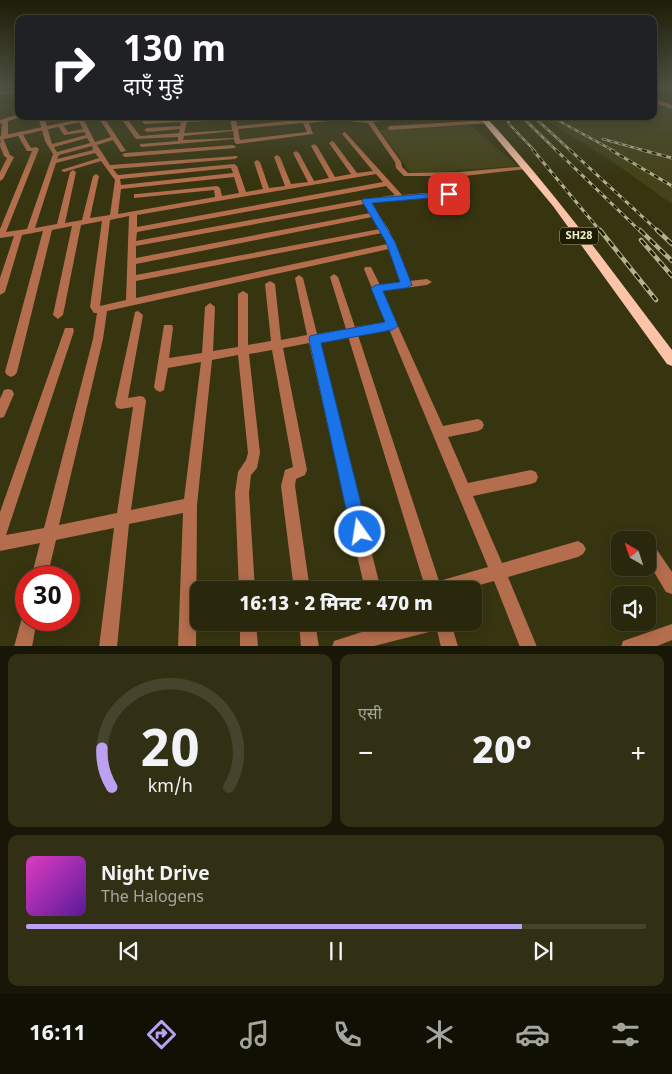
<!DOCTYPE html>
<html lang="hi">
<meta charset="utf-8">
<style>
:root{--surface:#29280c;--page:#313015;--text:#f1f3f6;--muted:#a5a69d;--line:#45442d;--accent:#bca0f2}
body{margin:0;font-family:Georgia,"Noto Sans Devanagari",serif;background:var(--page);color:var(--text);height:100vh;display:flex;flex-direction:column;font-size:19px;white-space:nowrap}
*{box-sizing:border-box;margin:0}
p{font-size:16px;color:var(--muted)}
.icon{flex:none;width:28px;height:28px;fill:none;stroke:currentColor;stroke-width:2;stroke-linecap:round;stroke-linejoin:round}
.map{position:relative;height:646px;overflow:hidden}
.panel{display:flex;flex-direction:column;gap:8px;padding:8px;background:#171607;flex:1}
.panel>*{flex:none}
.top-card{position:absolute;left:15px;top:15px;width:642px;height:105px;border-radius:10px;box-shadow:0 2px 12px #0003,0 0 0 1px var(--line);background:#202124;color:#fff;overflow:hidden}
.needle{width:32px;rotate:321deg}
.fabs{position:absolute;left:611px;top:531px;display:grid;gap:10px}
.fabs a{display:grid;place-items:center;width:45px;height:45px;border-radius:10px;background:var(--surface);box-shadow:0 2px 12px #0003,0 0 0 1px var(--line);font-size:25px}
.speed{position:absolute;left:15px;top:566px;display:flex;gap:10px;font-size:25px;font-weight:700;text-align:center}
.speed>*{display:grid;place-content:center;width:65px;height:65px;border-radius:50%;background:var(--surface);box-shadow:0 2px 12px #0003,0 0 0 1px var(--line);line-height:1}
.speed .limit{border:8px solid #d22;background:#fff;color:#111}
.pin{position:absolute;display:grid;place-items:center;width:42px;height:42px;color:#fff;margin:-21px;border-radius:10px;box-shadow:0 2px 8px #0006}
.me{position:absolute;width:55px;margin:-28px;rotate:347deg;stroke-linejoin:round;filter:drop-shadow(0 0 4px #0008)}
.turn{display:flex;align-items:center;gap:18px;height:105px;padding:0 25px;font-size:22px}
.turn .icon{width:65px;height:65px;stroke-width:2.5}
.turn b{display:block;font-size:35px;line-height:42px}
.big{font-size:38px;font-weight:800;line-height:1.1}
.panel .card{flex:1;display:flex;flex-direction:column;justify-content:center;gap:8px;min-width:0;padding:0 18px;border-radius:10px;background:var(--page)}
.panel .dial{align-items:center;gap:0}
.dial svg{height:130px;overflow:visible;fill:none;stroke:var(--line);stroke-width:7;stroke-linecap:round;text-anchor:middle}
.dial text{fill:var(--text);stroke:none}
.song{display:flex;align-items:center;gap:15px}
.cover{width:60px;height:60px;border-radius:8px;background:linear-gradient(135deg,hsl(310 70% 55%),hsl(270 70% 35%))}
.played{height:5px;border-radius:2px;background:linear-gradient(90deg,var(--accent) 80%,var(--line) 80%)}
.keys{display:flex;justify-content:space-around;direction:ltr}
.heat{display:flex;justify-content:space-between;align-items:center;font-size:28px;direction:ltr}
.panel .tiles{flex:1;display:grid;gap:8px;grid-template-columns:1fr 1fr}
.card:last-child{grid-column:span 2}
.trip{position:absolute;left:190px;top:581px;width:292px;height:50px;border-radius:10px;background:var(--surface);box-shadow:0 2px 12px #0003,0 0 0 1px var(--line);font-weight:800;line-height:50px;text-align:center}
.dock{display:flex;height:80px;justify-content:space-around;align-items:center;background:#101005;color:var(--muted)}
.dock .icon{width:35px;height:35px}
.dock .on{color:var(--accent)}
.dock b{font-size:22px;color:var(--text)}
.map>svg:first-child{display:block}
.built{fill:#444218}
.lines{fill:none;stroke-linecap:round;stroke-linejoin:round}
.minor{fill:#b46e4d;fill-rule:evenodd}
.tertiary{fill:#b46e4d;fill-rule:evenodd}
.primary{fill:#fdc3a8;fill-rule:evenodd}
.rail-far2-casing{stroke:#b3b18e;stroke-width:2.5}
.rail-far1-casing{stroke:#b3b18e;stroke-width:3}
.rail-casing{stroke:#b3b18e;stroke-width:4.5}
.rail-far2{stroke:#1e1c01;stroke-width:1;stroke-dasharray:4;stroke-linecap:butt}
.rail-far1{stroke:#1e1c01;stroke-width:2;stroke-dasharray:5;stroke-linecap:butt}
.rail{stroke:#1e1c01;stroke-width:2.5;stroke-dasharray:7;stroke-linecap:butt}
.route{fill:#1a73e8;stroke:#114b97}
.labels{text-anchor:middle;dominant-baseline:central;stroke-width:5;stroke-linejoin:round;paint-order:stroke}
.shield{fill:#1e1c01;stroke:#b1b08f;stroke-width:1}
.shield-label{font-size:11px;font-weight:bold;fill:#f0efcc}
</style>
<div class="map">
<svg width="672" height="647" viewBox="0 0 672 647">
<rect width="100%" height="100%" fill="#373510"/>
<g class="built">
<path d="M672,107v97l-59,-42 -67,-42 32,-4h76v-8z"/>
<path d="M469,124l49,42 -92,7 -16,-1 -30,-42z"/>
</g>
<g class="lines">
<g class="minor">
<path d="M19,90v2l-19,3v-2z"/>
<path d="M654,99l18,6v4l-18,-6z"/>
<path d="M19,114l2,3 -13,4v16l-5,1 7,17 4,2 -11,22 -3,2v-9l7,-14 -3,-2 -4,-10 2,-23 -2,1v-4z"/>
<path d="M38,116h6l8,28 34,-9 -2,-3 -20,3 -6,-9 5,-1 5,7 15,-3 -4,-7 3,-2 3,2 10,20 16,-5 -13,-20 5,-1 23,35 -5,1 -8,-12 -16,5 13,20 127,-9 1,1 -3,2 -122,10 5,6 116,-11 3,2 9,26 17,-3 -9,-27 3,-2 3,2 9,26 16,-2 -11,-29 3,-2 3,2 11,27 17,-2 -15,-29 3,-2 3,2 15,28 15,-3 -18,-32 3,-2 3,2 18,31 16,-3 -22,-31 3,-2 2,1 23,31 16,-2 -30,-36 -1,-1 3,-2 57,63 60,-5 -5,-14h-53l-8,-8 -1,-6 -27,-39 -29,-3 -30,3 4,11 -76,10 -2,-1 -1,-4 -92,8 -2,-1v-2l38,-3v-4l-42,2 -17,-23h6l15,20 39,-3 1,-4 -33,3 -3,-2 3,-2 33,-2 1,-4 -36,2 -3,-2 3,-2 37,-1v-3h6l-1,2 40,-2 3,2 -3,2 -40,2 -3,11 48,-3 -2,-14h6l1,10 102,-10 27,3 -1,-3h4l2,3 59,-3 -57,6 28,40 1,5 6,6 52,-1 68,-6v2l-2,1 -62,7 6,17 -4,2 -95,8 18,27 20,51 18,-2 5,3 -5,3 -45,6 61,135 35,-7 4,2 2,4 -2,4 -4,2 -30,6 20,46 63,-13 5,2 2,5 -2,5 -5,2 -58,12 29,67 76,-22 5,3 3,5 -3,5 -5,3 -70,20 29,70h-17l-26,-66 -32,9h-36l-78,-254 -29,5 62,249h-16l-56,-247 -26,5 24,122 -2,5 -9,4 -1,7 15,104h-16l-13,-104 4,-16 8,-3 -21,-117 -23,4 11,99 -3,15 -6,7 -2,18 6,97h-16l-4,-97 3,-21 8,-12 2,-7 -10,-98 -26,5 -15,145 -1,142h-18l5,-134 -54,11 -12,123h-18l15,-119 -58,12 -9,38h-16l9,-35 -40,8v-39l64,-181 1,-3h8l1,3 -68,204 38,-7 49,-189 4,-26h-3l-4,-6 12,-86 -21,4 -18,90 -5,4 -5,-4 19,-89 -20,4 -35,142 -2,3 -4,2 -4,-2 -2,-3 38,-141 -21,4 -17,57 -5,3v-17l14,-42 -14,2v-9l32,-78h-5l-10,-17 1,-1h4l9,15 5,-1 3,2 -33,83 21,-3 26,-75 -8,-13zM303,123l4,9 -67,8 -2,-11zM233,131l1,7 -51,2 1,-4zM87,138l3,5 -33,9 -3,-5zM92,146l1,4 -36,9 2,-4zM95,153l4,5 -38,12 3,2 37,-11 14,19 -5,35 -20,3 9,-42 -3,-2 -3,2 -11,44 -17,3 11,-51 -3,-2 -3,2 -13,52 -22,4 21,-65zM231,168l2,5 -112,12 -1,-6zM376,174l7,8 -246,45v-12zM234,177l5,16 -17,3 -2,-8 -3,-2 -80,8h-3v4l80,-8 1,7 -97,17 3,-25zM386,186l9,9 -29,4 -230,42 1,-9zM364,204l6,9 -234,45v-12zM129,216l-3,84 -26,6 10,-86zM372,217l8,12 -244,46v-11zM382,233l5,11 -251,54v-17zM389,249l12,33 -21,3 -9,-18h-6l-1,2 22,53 -31,5 -17,-50 -4,-3 -4,3 16,52 -29,5 -14,-56 -4,-3 -4,3 12,57 -26,5 -6,-56 -5,-3 -5,3 6,57 -23,4v-51l-5,-3 -5,3v53l-25,4 2,-44 -5,-4 -5,4 -3,46 -33,5 4,-30 -1,-3h-8l-10,62 2,3 4,2 4,-2 4,-22 33,-6 -17,137 -53,11 15,-109 -2,-4 -4,-1 -12,2 15,-83 -5,-4 -3,1 -20,92 2,4 4,1 12,-2 -16,106 -58,12 44,-186 4,-28zM389,329l99,238 -49,14 -81,-246z"/>
<path d="M487,120l3,2 -1,1 -99,7 -3,-2 3,-2z"/>
<path d="M233,145l3,2 -1,1 -110,9 -3,-2 3,-2z"/>
<path d="M8,389l4,1 2,4 -10,23 -4,1v-19l4,-9z"/>
<path d="M640,531l5,2 3,7v2l5,2 19,28v22l-6,-2 -18,-30v-22h-15l2,-7z"/>
<path d="M26,613v7h11l-5,27h-18l9,-33z"/>
<path d="M240,622h16l2,25h-18z"/>
<path d="M299,622h16l4,25h-18z"/>
<path d="M373,622h16l1,2 6,-2h55l7,25h-17l-4,-17 -67,17h-38l2,-6 40,-13z"/>
<path d="M672,624v16l-17,7h-34l2,-6z"/>
</g>
<path class="tertiary" d="M95,116h12l-107,24v-4z"/>
<path class="primary" d="M478,116h7c68,73 126,154 187,234v16l-5,-2 -114,-158z"/>
<g class="rail-far2-casing">
<g id="rail-far2">
<path d="M505,116l5,9 25,26"/>
<path d="M521,116l36,35"/>
<path d="M533,116l38,35"/>
<path d="M550,116l64,35"/>
<path d="M603,139l43,12"/>
</g>
</g>
<g class="rail-far1-casing">
<g id="rail-far1">
<path d="M533,150l68,82"/>
<path d="M556,150l85,82"/>
<path d="M570,150l89,82"/>
<path d="M611,150l61,36"/>
<path d="M642,150l30,8"/>
</g>
</g>
<g class="rail-casing">
<g id="rail">
<path d="M600,230l56,70"/>
<path d="M640,230l32,31"/>
<path d="M657,230l15,14"/>
<path d="M641,240l31,36"/>
</g>
</g>
<use href="#rail-far2" class="rail-far2"/>
<use href="#rail-far1" class="rail-far1"/>
<use href="#rail" class="rail"/>
</g>
<linearGradient id="sky" x2="0" y2="1"><stop stop-color="#1e1d09"/><stop offset="0.49" stop-color="#4d5142"/><stop offset="1" stop-color="#4d5142" stop-opacity="0"/></linearGradient>
<rect width="672" height="178" fill="url(#sky)"/>
<path class="route" d="M449,192l4,2 -1,2 -80,7 23,39 17,43 -6,3 -23,3 15,35 -6,4 -71,13 47,189 -3,6 -5,2 -6,-2 -3,-6 -42,-193 1,-3 4,-1 71,-13 -14,-34 5,-3 24,-3 -14,-40 -24,-41 1,-2z"/>
<g class="labels">
<rect class="shield" x="560" y="227.5" width="38" height="17" rx="4"/>
<g class="shield-label">
<text x="579" y="236">SH28</text>
</g>
</g>
</svg>
<div class="fabs">
<a><svg class="needle" viewBox="-14 -14 28 28"><path d="M0-13l5 13h-10z" fill="#e53935"/><path d="M0 13l5-13h-10z" fill="#a5a69d"/></svg></a>
<a><svg class="icon" aria-label="sound" viewBox="0 0 24 24"><path d="M4 9h4l5-4v14l-5-4H4zM17 9q2 3 0 6"/></svg></a>
</div>
<div class="speed"><div class="limit">30</div></div>
<div class="pin" style="left:449px;top:194px;background:#d93025"><svg class="icon" aria-label="arrive" viewBox="0 0 24 24"><path d="M6 21V4h12l-3 4 3 4H6"/></svg></div>
<svg class="me" style="left:360px;top:532px" viewBox="-20 -20 40 40"><circle r="17" fill="#1a73e8" stroke="#fff" stroke-width="3"/><path d="M0-11L8 9 0 5-8 9z" fill="#fff"/></svg>
<div class="trip">16:13 · 2 मिनट · 470 m</div>
<div class="top-card">
<div class="turn"><svg class="icon" aria-label="right" viewBox="0 0 24 24"><path d="M7 20v-9h11M14 6l5 5-5 5"/></svg><div><b>130 m</b>दाएँ मुड़ें</div></div>
</div>
</div>
<section class="panel">
<div class="tiles">
<div class="card dial"><svg viewBox="0 0 100 80">
<path d="M14 69A42 42 0 1 1 86 69"/>
<path d="M14 69A42 42 0 0 1 8 45" stroke="#bca0f2"/>
<text x="50" y="56" font-size="32" font-weight="700">20</text>
<text x="50" y="72" font-size="11">km/h</text>
</svg></div>
<div class="card"><p>एसी</p>
<div class="heat"><a>−</a><b class="big">20°</b><a>+</a></div>
</div>
<div class="card">
<div class="song"><i class="cover"></i><div><b>Night Drive</b><p>The Halogens</p></div></div>
<div class="played"></div>
<div class="keys"><svg class="icon" aria-label="previous" viewBox="0 0 24 24"><path d="M18 5L8 12l10 7zM5 5v14"/></svg><svg class="icon" aria-label="pause" viewBox="0 0 24 24"><path d="M8 5v14M16 5v14"/></svg><svg class="icon" aria-label="next" viewBox="0 0 24 24"><path d="M6 5l10 7-10 7zM19 5v14"/></svg></div>
</div>
</div>
</section>
<nav class="dock">
<b>16:11</b>
<svg class="icon on" aria-label="directions" viewBox="0 0 24 24"><path d="M12 3l9 9-9 9-9-9zM9 14v-3h6M13 9l2 2-2 2"/></svg>
<svg class="icon" aria-label="music" viewBox="0 0 24 24"><path d="M9 18V5l10-2v13"/><circle cx="6" cy="18" r="3"/><circle cx="16" cy="16" r="3"/></svg>
<svg class="icon" aria-label="phone" viewBox="0 0 24 24"><path d="M5 4h4l2 5-3 2q2 4 5 5l2-3 5 2v4C11 20 4 13 5 4z"/></svg>
<svg class="icon" aria-label="climate" viewBox="0 0 24 24"><path d="M12 3v18M4 7l16 10M4 17L20 7"/></svg>
<svg class="icon" aria-label="car" viewBox="0 0 24 24"><path d="M5 17H2v-5l4-1 3-4h7l3 4 3 1v5h-3M9 17h6M6 11h13"/><circle cx="7" cy="17" r="2"/><circle cx="17" cy="17" r="2"/></svg>
<svg class="icon" aria-label="filters" viewBox="0 0 24 24"><path d="M4 7h16M4 17h16"/><circle cx="9" cy="7" r="2"/><circle cx="15" cy="17" r="2"/></svg>
</nav>
